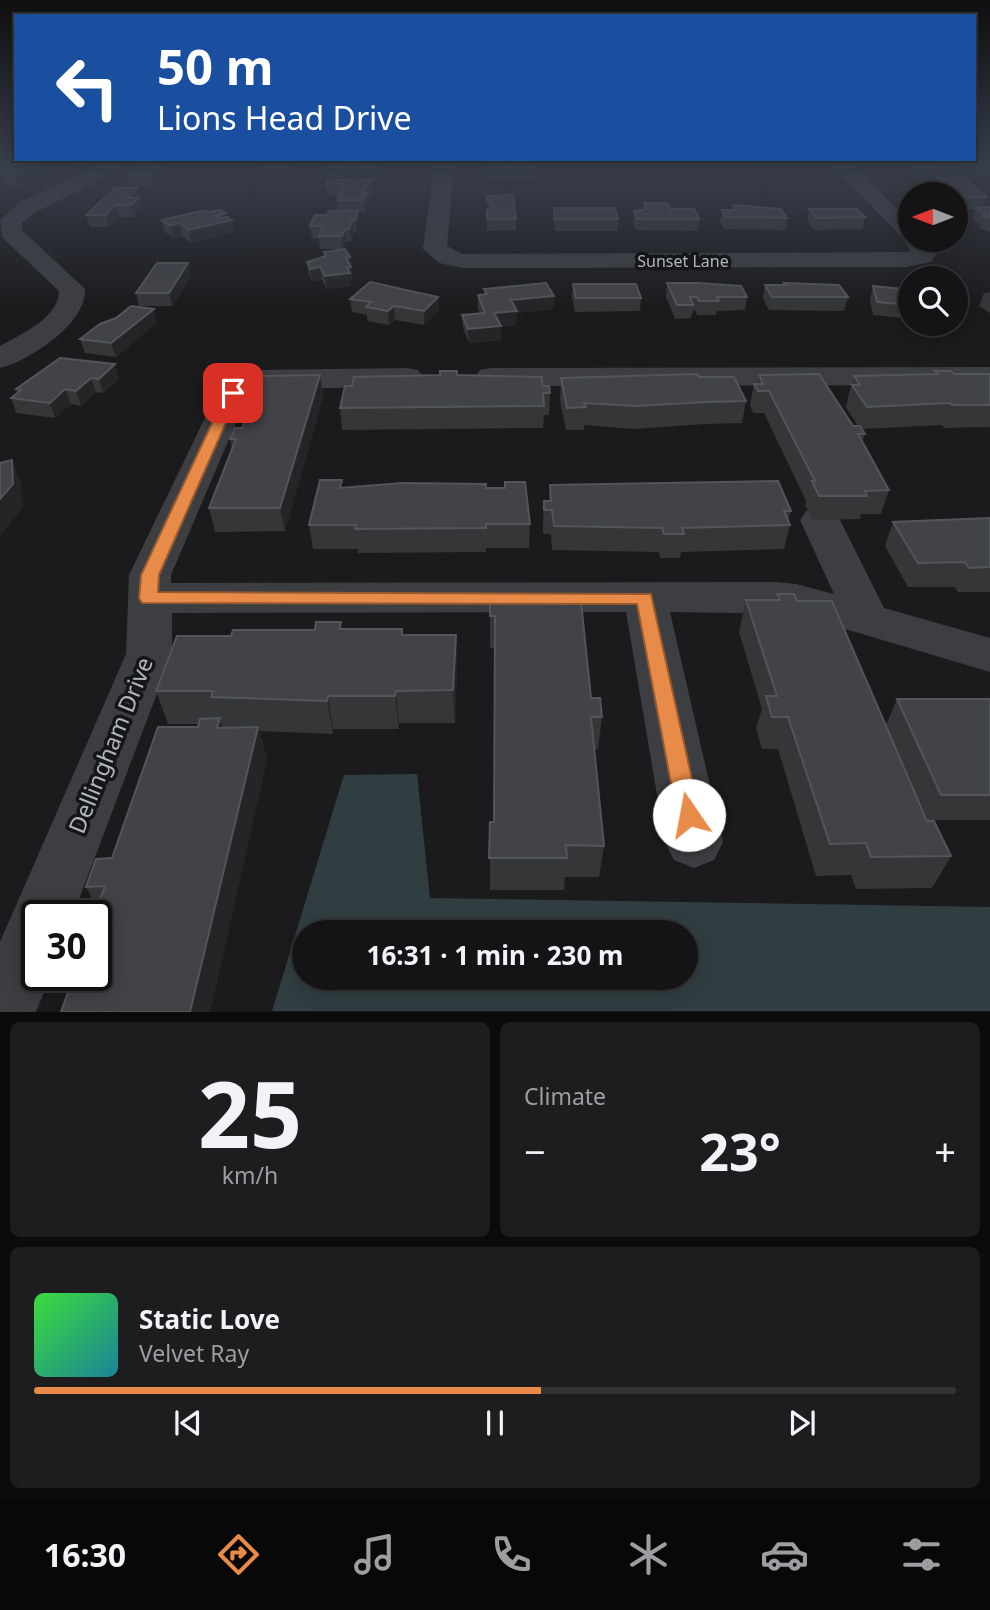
<!DOCTYPE html>
<meta charset="utf-8">
<style>
:root{--surface:#141416;--page:#1d1d1f;--text:#f1f3f6;--muted:#9d9ea1;--line:#333335;--accent:#e88b48}
body{margin:0;font-family:"Noto Sans",sans-serif;background:var(--page);color:var(--text);height:100vh;display:flex;flex-direction:column;font-size:26px;white-space:nowrap}
*{box-sizing:border-box;margin:0}
p{font-size:23px;color:var(--muted)}
.icon{flex:none;width:38px;height:38px;fill:none;stroke:currentColor;stroke-width:2;stroke-linecap:round;stroke-linejoin:round}
.map{position:relative;height:1012px;overflow:hidden}
.details{display:flex;flex-direction:column;gap:10px;padding:10px;background:#0b0b0c;flex:1}
.details>*{flex:none}
.top-card{position:absolute;left:14px;top:14px;width:962px;height:147px;border-radius:0px;box-shadow:0 4px 18px #0003,0 0 0 2px var(--line);background:#1a4fa0;color:#fff;overflow:hidden}
.needle{width:46px;rotate:270deg}
.controls{position:absolute;left:898px;top:182px;display:grid;gap:14px}
.controls a{display:grid;place-items:center;width:70px;height:70px;border-radius:50%;background:var(--surface);box-shadow:0 4px 18px #0003,0 0 0 2px var(--line);font-size:35px}
.speed{position:absolute;left:21px;top:900px;display:flex;gap:14px;font-size:35px;font-weight:700;text-align:center}
.speed>*{display:grid;place-content:center;width:91px;height:91px;border-radius:50%;background:var(--surface);box-shadow:0 4px 18px #0003,0 0 0 2px var(--line);line-height:1}
.speed .limit{border:4px solid #111;border-radius:10px;background:#fff;color:#111}
.pin{position:absolute;display:grid;place-items:center;width:60px;height:60px;color:#fff;margin:-30px;border-radius:14px;box-shadow:0 4px 10px #0006}
.me{position:absolute;width:77px;margin:-38px;rotate:348deg;stroke-linejoin:round;filter:drop-shadow(0 0 5px #0008)}
.turn{display:flex;align-items:center;gap:24px;height:147px;padding:0 28px;font-size:32px}
.turn .icon{width:91px;height:91px;stroke-width:2.5}
.turn b{display:block;font-size:49px;line-height:60px}
.big{font-size:52px;font-weight:700;line-height:1.1}
.details .tile{flex:1;display:flex;flex-direction:column;justify-content:center;gap:10px;min-width:0;padding:0 24px;border-radius:10px;background:var(--page)}
.details .dial{align-items:center;gap:0}
.dial b{font-size:91px;line-height:1}
.song{display:flex;align-items:center;gap:21px}
.cover{width:84px;height:84px;border-radius:10px;background:linear-gradient(135deg,hsl(120 70% 55%),hsl(190 70% 35%))}
.played{height:7px;border-radius:4px;background:linear-gradient(90deg,var(--accent) 55%,var(--line) 55%)}
.keys{display:flex;justify-content:space-around;direction:ltr}
.heat{display:flex;justify-content:space-between;align-items:center;font-size:38px;direction:ltr}
.details .tiles{flex:1;display:grid;gap:10px;grid-template-columns:1fr 1fr}
.tile:last-child{grid-column:span 2}
.trip{position:absolute;left:292px;top:920px;width:406px;height:70px;border-radius:35px;background:var(--surface);box-shadow:0 4px 18px #0003,0 0 0 2px var(--line);font-weight:700;line-height:70px;text-align:center}
.menu{display:flex;height:112px;justify-content:space-around;align-items:center;background:#080809;color:var(--muted)}
.menu .icon{width:49px;height:49px}
.menu .active{color:var(--accent)}
.menu b{font-size:32px;color:var(--text)}
.map>svg:first-child{display:block}
.water{fill:#313e41;fill-rule:evenodd}
.lines{fill:none;stroke-linecap:round;stroke-linejoin:round}
.minor{fill:#3c3e42;fill-rule:evenodd}
.wall{fill:#343638}
.shaded-wall{fill:#252527}
.building{fill:#414346;stroke:#525559;stroke-width:2}
.route{fill:#e88b48;stroke:#975a2f;stroke-width:2}
.labels{text-anchor:middle;dominant-baseline:central;stroke-width:7;stroke-linejoin:round;paint-order:stroke}
.far-street-label{font-size:16px;fill:#aeb6bc;stroke:#161618}
.near-street-label{font-size:23px;fill:#aeb6bc;stroke:#161618}
</style>
<div class="map">
<svg width="990" height="1012" viewBox="0 0 990 1012">
<rect width="100%" height="100%" fill="#1b1b1d"/>
<path class="water" d="M417,774l13,124 560,9v104h-718l72,-236zM304,933h382v45h-382z"/>
<g class="lines">
<g class="minor">
<path d="M97,166h26l-3,4 -84,42 -14,11v7l63,59c2,34 -55,72 -85,79v-22c21,-12 59,-28 59,-55l-57,-54 -2,-17 20,-18z"/>
<path d="M434,166h20l-7,80 16,8 448,-2 -7,-13 -72,-73h21l57,55v19h17l10,13 -6,9 -25,5 -443,1 -24,-5 -16,-14z"/>
<path d="M990,367v18l-499,1 -11,-2 -5,-7 5,-7 11,-2z"/>
<path d="M407,368l11,2 5,7 -5,7 -11,2 -152,4 -8,7 -76,178v8l605,-1 20,2 38,10 -34,-74 6,-9 14,-3 14,3 6,9 44,88 106,30v34l-195,-58 -125,-2 53,230 -9,18 -20,8 -20,-8 -9,-18 -39,-230 -454,1v41l-99,261h-36v60h14l-15,37h-36v-70l126,-288 3,-79 88,-182 16,-17 25,-6z"/>
</g>
</g>
<g class="wall">
<path d="M0,166h69v1l-50,20 -15,-2 -3,-11 1,-1z"/>
<path d="M247,166h43l-3,5h-19l-9,-2v-3z"/>
<path d="M323,166h57l1,4 -2,6h-17l-1,2 -37,-3z"/>
<path d="M486,166l48,3v11l-48,1z"/>
<path d="M912,166h59l-4,11h-7v1l27,19 -4,10h7v25l-11,-4 1,-3 -8,-6 4,-10h-14l-6,-5v-10h-15l-7,-5 3,-10 -4,-2h-14l-8,-8z"/>
<path d="M169,168l-17,18h-22l-3,-11z"/>
<path d="M372,180l1,11 -6,8 1,5 -3,8h-7l1,11 -3,9h-2l-3,9h-5l-3,8h-23l-1,-10h-7l-2,-13 17,-11 11,-4 -1,-11 2,-5h-12l-1,-11z"/>
<path d="M137,188l5,21 -8,8h-16l-9,10h-19l-4,-12z"/>
<path d="M487,196l29,23v11l-29,1z"/>
<path d="M644,203l26,6 29,10 -1,12 -62,-1 -3,-7 1,-12 9,-1z"/>
<path d="M733,205l54,13 -2,12 -61,-1 -4,-8 2,-11h11z"/>
<path d="M554,208l64,11 -1,12h-62l-2,-11z"/>
<path d="M809,209l56,8 -3,12 -48,1 -7,-9z"/>
<path d="M208,212l19,5 5,3 2,12 -43,11 -9,-7 -9,2 -8,-6 -3,-12z"/>
<path d="M324,252l26,5 2,23h-1v6l-25,3 -4,-9 -10,1 -3,-6 -2,-13 18,-5z"/>
<path d="M191,276l-19,30h-33l-3,-13z"/>
<path d="M667,283l80,14 -2,13 -28,1 -1,4h-19l-2,-5 -2,1 -2,7 -16,1 -9,-22z"/>
<path d="M784,283l64,14 -4,14 -75,-1 -6,-12 2,-13h19z"/>
<path d="M573,284l68,14 -1,13 -65,1 -3,-15z"/>
<path d="M873,286l37,6v27l-37,-4 -3,-15z"/>
<path d="M484,289l70,7 -1,13 -36,4 -1,12 -15,2v13l-32,3 -6,-15 -1,-13 18,-2 -2,-4v-14h7z"/>
<path d="M990,292v21l-11,-7 5,-13z"/>
<path d="M438,297l1,13 -15,15 -29,-5 -6,5 -22,-4v-6l-15,-3 -2,-13z"/>
<path d="M157,322l-41,35 -31,-4 -5,-14z"/>
<path d="M932,324h22l-1,3 -21,-1z"/>
<path d="M115,364l4,15 -16,14 -7,-1 -15,14 -10,-2 -16,14 -39,-5 -5,-15 6,-5 -1,-4z"/>
<path d="M935,371l19,3h36v53l-46,1 -2,-3 -80,4 3,5 -3,8 27,48 -8,24h-20l-1,5 -47,1 -8,-15 1,-4 -42,-88h-11l-3,-8 4,-21h3l2,-9 94,51h5l-12,-19 2,-8v-2l6,-21 80,-2z"/>
<path d="M320,375l3,22 -38,134 -70,1 -6,-24 23,-59 -2,-10 12,-11z"/>
<path d="M457,375l85,11 8,7 -1,22h-5l-1,13 -201,2 -2,-22 12,-22z"/>
<path d="M699,377l47,24 -4,22 -38,1 -70,5 -50,-4v5h-18l-6,-30 1,-22z"/>
<path d="M550,485l241,26 -3,10 2,4 -6,24 -103,3 -1,6h-20l-1,-6 -107,-2 -1,-16h-8v-9l1,-24h5z"/>
<path d="M344,488h142l44,36 -1,24h-43v4l-128,1v-4h-45l-4,-24z"/>
<path d="M990,518v74h-32l-3,-5h-47l-23,-41 8,-24z"/>
<path d="M490,594l59,8 42,96 11,19 -4,32h-4l10,97 -5,31h-34l-1,13h-74v-68h4l1,-174h-5z"/>
<path d="M777,594l20,7 130,220 24,35 -19,32 -76,1 -5,-14 -35,1 -38,-127h-16l-6,-21 6,-19 -23,-77 7,-32h30z"/>
<path d="M341,622l1,7 61,6h53l1,32 -2,56h-56v6h-66v5l-74,-3 8,28 -57,253h-149l36,-104 -11,-21 26,-29 87,-134h-31l-12,-33 75,-55 84,-6z"/>
<path d="M897,699h93v121h-62l-42,-95z"/>
</g>
<g class="shaded-wall">
<path d="M41,166h28v1l-50,20 -3,-12z"/>
<path d="M158,166h10l1,2 -17,18 -3,-11z"/>
<path d="M378,166h2l1,4 -2,6z"/>
<path d="M372,180l1,11 -6,8 1,5 -3,8 -3,-19z"/>
<path d="M137,188l5,21 -8,8 -6,-19z"/>
<path d="M115,205l3,12 -9,10 -3,-12z"/>
<path d="M358,211l1,12 -3,9 -1,-12z"/>
<path d="M226,213l2,8 4,-1 2,12 -43,11 -2,-13 27,-14z"/>
<path d="M353,220l1,12 -3,9 -2,-12z"/>
<path d="M179,223l3,13 -9,2 -3,-12z"/>
<path d="M345,229l1,12 -3,8 -1,-13z"/>
<path d="M350,257l2,23h-1v6l-25,3 -1,-13 21,-18z"/>
<path d="M188,263l3,13 -19,30 -3,-13z"/>
<path d="M320,267l2,13 -10,1 -2,-12z"/>
<path d="M554,296l-1,13 -36,4 -1,12 -15,2v13l-32,3 -1,-14 26,-16 17,-13z"/>
<path d="M438,297l1,13 -15,15v-14z"/>
<path d="M394,306l1,14 -6,5 -1,-14z"/>
<path d="M154,309l3,13 -41,35 -5,-14z"/>
<path d="M115,364l4,15 -16,14 -4,-14z"/>
<path d="M320,375l3,22 -38,134 -5,-23z"/>
<path d="M91,378l5,14 -15,14 -5,-15z"/>
<path d="M65,389l6,15 -16,14 -5,-15z"/>
<path d="M12,460l9,24 2,23 -23,29v-37z"/>
<path d="M456,635l1,32 -2,56 -2,-33z"/>
<path d="M396,691l3,32v6l-4,-33z"/>
<path d="M328,696l5,33v5l-6,-33z"/>
<path d="M220,718l9,33 -12,-23z"/>
<path d="M258,727l9,32 -57,253h-20z"/>
</g>
<g class="building">
<path d="M5,166h36l-25,9 -15,-1 15,-7z"/>
<path d="M138,166h20l-9,9h-22z"/>
<path d="M340,166h21l-1,1z"/>
<path d="M486,166h47l1,3 -48,1z"/>
<path d="M936,166h22l5,4h-22z"/>
<path d="M937,178h26l24,19h-21z"/>
<path d="M328,180h44l-10,13h5l-3,7h-27l7,-16h-18z"/>
<path d="M115,188h22l-9,10h11l-8,7h-16l-9,10h-20z"/>
<path d="M513,195l3,24h-29v-9h5l-1,-9h-4v-5z"/>
<path d="M644,203h23l3,6h24l5,10h-62l-3,-8 13,-2z"/>
<path d="M733,205l48,4 6,9 -61,-1 -4,-7h14z"/>
<path d="M990,207v11l-7,-2 3,-1 -10,-7z"/>
<path d="M554,208h61l3,11h-63z"/>
<path d="M809,209h48l8,8 -48,1z"/>
<path d="M205,210l3,2 13,-2 5,3 -10,3 4,2 7,-1 5,3 -43,10 -10,-7 -9,3 -8,-6z"/>
<path d="M329,211h29l-3,9h-2l-4,9h-4l-3,7h-23l4,-10h-13l5,-11h12z"/>
<path d="M345,249l5,8 -4,1 5,9 -4,1 3,5 -25,3 -5,-9 -10,2 -3,-7 19,-6 -2,-4z"/>
<path d="M157,263h31l-19,30h-33z"/>
<path d="M370,282l68,15 -14,14 -30,-5 -6,5 -22,-4 5,-5 -21,-3z"/>
<path d="M546,283l8,13 -43,4 6,11 -23,2 7,13 -33,3 -6,-14 23,-2 -7,-18 9,-1 -3,-5z"/>
<path d="M667,283h31l43,3 6,11h-30l2,4h-20l-2,-4h-7l3,8h-16z"/>
<path d="M784,283l55,2 9,12h-76l-7,-12h21z"/>
<path d="M573,284h63l5,14h-65z"/>
<path d="M873,286l30,3v3h7v13l-33,-3z"/>
<path d="M131,306l23,3 -43,34 -31,-4 20,-15 16,-6z"/>
<path d="M60,358l55,6 -16,15 -8,-1 -15,13 -11,-2 -15,14 -39,-5 10,-8 -5,-1z"/>
<path d="M440,371h17v4l85,2v9h7l1,7h-7l1,13 -204,2 5,-22h7l2,-9 86,-2z"/>
<path d="M935,371h16l3,3h36v31h-38l-2,-2 -83,4 -15,-22h8l-6,-9 84,-2z"/>
<path d="M698,374l1,3h35l12,24 -39,1 -71,4 -52,-3 2,4 -19,1 -6,-30z"/>
<path d="M819,374l34,52h7l5,8h-7l31,56 -24,1 2,5h-48l-7,-15h3l-46,-90h-11l-4,-7h9l-4,-9z"/>
<path d="M320,375l-40,133h-71l27,-69h-6l5,-11h7l21,-52z"/>
<path d="M12,460l1,24 -13,15v-36z"/>
<path d="M320,480h22l-2,8 62,-5 84,1v4h19v-6h20l5,42h-44v4l-131,1 1,-4h-47z"/>
<path d="M778,481l13,30h-7l6,14 -108,3 2,6h-20l-2,-6 -108,-2 -2,-16h-8v-9h7l-1,-16z"/>
<path d="M990,518v49l-21,1 -4,-6 -47,1 -25,-41z"/>
<path d="M490,594l58,1 1,7h32l10,96h9l2,19h-11l13,129 -38,-1 1,13h-78l1,-36h4l1,-206h-5z"/>
<path d="M777,594h17l3,7h35l95,220h7l17,35 -80,1 -5,-14 -36,1 -42,-127h-16l-6,-21h11l-31,-96h34z"/>
<path d="M316,622h25l-2,7h63v6h54l-3,55 -57,1 -1,5h-67l-1,5 -116,-4 2,-6h-57l21,-55h54l2,-6h82z"/>
<path d="M897,699h93v96h-49z"/>
<path d="M220,718l-3,10 41,-1 -68,285h-129l13,-37h22v-60h-2l11,-29 -19,1 10,-28 16,-1 46,-131h40l2,-8z"/>
</g>
<linearGradient id="sky" x2="0" y2="1"><stop stop-color="#0f0f10"/><stop offset="0.54" stop-color="#393f4c"/><stop offset="1" stop-color="#393f4c" stop-opacity="0"/></linearGradient>
<rect width="990" height="307" fill="url(#sky)"/>
<path class="route" d="M233,389l6,4 -80,182 -1,17 493,2 49,221 -3,7 -8,3 -9,-3 -3,-7 -40,-211 -495,-1 -3,-5 2,-23 85,-182z"/>
<g class="labels">
<g class="far-street-label">
<text x="683" y="261">Sunset Lane</text>
</g>
<g class="near-street-label">
<text transform="translate(110 745) rotate(-68)">Dellingham Drive</text>
</g>
</g>
</svg>
<div class="controls">
<a><svg class="needle" viewBox="-14 -14 28 28"><path d="M0-13l5 13h-10z" fill="#e53935"/><path d="M0 13l5-13h-10z" fill="#9d9ea1"/></svg></a>
<a><svg class="icon" aria-label="search" viewBox="0 0 24 24"><circle cx="10" cy="10" r="6"/><path d="M15 15l6 6"/></svg></a>
</div>
<div class="speed"><div class="limit">30</div></div>
<div class="pin" style="left:233px;top:393px;background:#d93025"><svg class="icon" aria-label="arrive" viewBox="0 0 24 24"><path d="M6 21V4h12l-3 4 3 4H6"/></svg></div>
<svg class="me" style="left:689px;top:815px" viewBox="-20 -20 40 40"><circle r="19" fill="#fff"/><path d="M0-13L10 11 0 6-10 11z" fill="#e88b48"/></svg>
<div class="trip">16:31 · 1 min · 230 m</div>
<div class="top-card">
<div class="turn"><svg class="icon" aria-label="left" viewBox="0 0 24 24"><path d="M17 20v-9H6M10 6l-5 5 5 5"/></svg><div><b>50 m</b>Lions Head Drive</div></div>
</div>
</div>
<section class="details">
<div class="tiles">
<div class="tile dial"><b>25</b><p>km/h</p></div>
<div class="tile"><p>Climate</p>
<div class="heat"><a>−</a><b class="big">23°</b><a>+</a></div>
</div>
<div class="tile">
<div class="song"><i class="cover"></i><div><b>Static Love</b><p>Velvet Ray</p></div></div>
<div class="played"></div>
<div class="keys"><svg class="icon" aria-label="previous" viewBox="0 0 24 24"><path d="M18 5L8 12l10 7zM5 5v14"/></svg><svg class="icon" aria-label="pause" viewBox="0 0 24 24"><path d="M8 5v14M16 5v14"/></svg><svg class="icon" aria-label="next" viewBox="0 0 24 24"><path d="M6 5l10 7-10 7zM19 5v14"/></svg></div>
</div>
</div>
</section>
<nav class="menu">
<b>16:30</b>
<svg class="icon active" aria-label="directions" viewBox="0 0 24 24"><path d="M12 3l9 9-9 9-9-9zM9 14v-3h6M13 9l2 2-2 2"/></svg>
<svg class="icon" aria-label="music" viewBox="0 0 24 24"><path d="M9 18V5l10-2v13"/><circle cx="6" cy="18" r="3"/><circle cx="16" cy="16" r="3"/></svg>
<svg class="icon" aria-label="phone" viewBox="0 0 24 24"><path d="M5 4h4l2 5-3 2q2 4 5 5l2-3 5 2v4C11 20 4 13 5 4z"/></svg>
<svg class="icon" aria-label="climate" viewBox="0 0 24 24"><path d="M12 3v18M4 7l16 10M4 17L20 7"/></svg>
<svg class="icon" aria-label="car" viewBox="0 0 24 24"><path d="M5 17H2v-5l4-1 3-4h7l3 4 3 1v5h-3M9 17h6M6 11h13"/><circle cx="7" cy="17" r="2"/><circle cx="17" cy="17" r="2"/></svg>
<svg class="icon" aria-label="filters" viewBox="0 0 24 24"><path d="M4 7h16M4 17h16"/><circle cx="9" cy="7" r="2"/><circle cx="15" cy="17" r="2"/></svg>
</nav>
